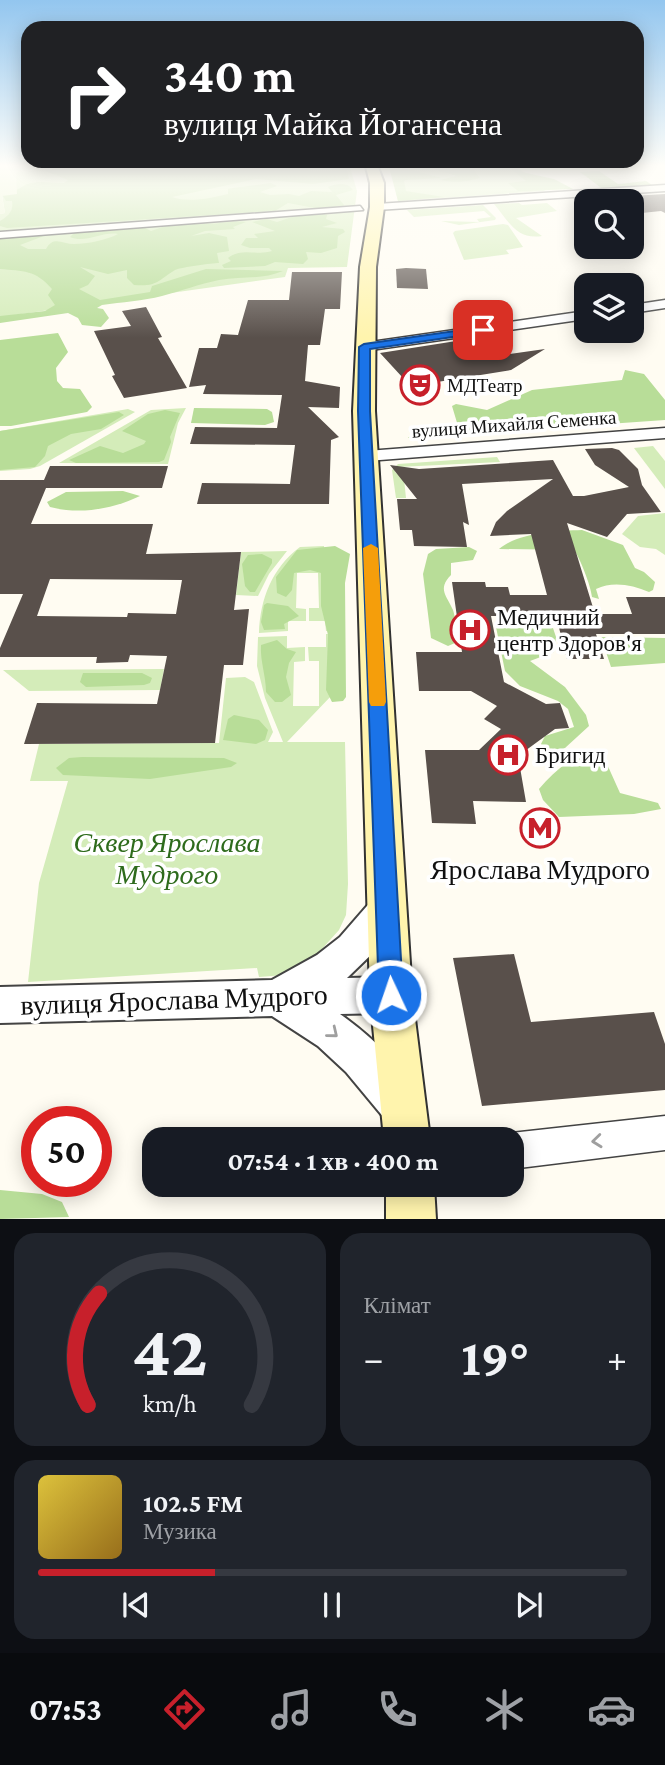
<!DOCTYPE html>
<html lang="uk">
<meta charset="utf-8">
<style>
:root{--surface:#171b24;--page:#20242c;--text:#f1f3f6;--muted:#9ea1a6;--line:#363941;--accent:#c7202b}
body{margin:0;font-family:"Crimson Pro",serif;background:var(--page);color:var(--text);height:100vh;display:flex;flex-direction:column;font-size:26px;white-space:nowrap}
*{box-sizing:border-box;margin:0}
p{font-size:23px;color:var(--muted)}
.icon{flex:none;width:38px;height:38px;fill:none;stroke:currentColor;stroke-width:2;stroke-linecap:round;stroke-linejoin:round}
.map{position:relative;height:1219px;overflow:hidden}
.panel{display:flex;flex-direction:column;gap:14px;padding:14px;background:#0d0f14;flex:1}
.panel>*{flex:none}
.top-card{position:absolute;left:21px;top:21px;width:623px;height:147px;border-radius:21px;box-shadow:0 4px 18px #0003;background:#202124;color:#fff;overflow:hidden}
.controls{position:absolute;left:574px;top:189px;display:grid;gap:14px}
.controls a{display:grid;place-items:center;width:70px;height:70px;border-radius:14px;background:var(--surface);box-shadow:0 4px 18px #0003;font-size:35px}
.speed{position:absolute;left:21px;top:1106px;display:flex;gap:14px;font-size:35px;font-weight:700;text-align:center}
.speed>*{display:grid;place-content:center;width:91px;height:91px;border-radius:50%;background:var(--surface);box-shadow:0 4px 18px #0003;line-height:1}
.speed .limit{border:10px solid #d22;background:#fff;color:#111}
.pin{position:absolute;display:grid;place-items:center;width:60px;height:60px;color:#fff;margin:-30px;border-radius:14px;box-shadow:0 4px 10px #0006}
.me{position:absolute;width:77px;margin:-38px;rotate:357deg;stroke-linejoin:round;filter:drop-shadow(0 0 5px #0008)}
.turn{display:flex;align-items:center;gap:24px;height:147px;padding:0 28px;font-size:32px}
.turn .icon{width:91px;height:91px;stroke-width:2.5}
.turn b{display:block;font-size:49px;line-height:60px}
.big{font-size:52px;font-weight:700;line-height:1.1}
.panel .widget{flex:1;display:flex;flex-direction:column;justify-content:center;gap:10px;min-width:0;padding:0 24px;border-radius:21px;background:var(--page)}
.panel .dial{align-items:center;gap:0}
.dial svg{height:182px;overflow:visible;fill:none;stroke:var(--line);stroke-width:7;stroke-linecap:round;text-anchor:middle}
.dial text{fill:var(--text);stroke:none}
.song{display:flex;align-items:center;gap:21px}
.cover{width:84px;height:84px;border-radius:10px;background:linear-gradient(135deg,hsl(50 70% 55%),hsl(40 70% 35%))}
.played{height:7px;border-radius:4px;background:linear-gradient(90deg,var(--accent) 30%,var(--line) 30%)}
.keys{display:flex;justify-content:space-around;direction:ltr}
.heat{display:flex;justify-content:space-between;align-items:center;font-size:38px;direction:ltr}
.panel .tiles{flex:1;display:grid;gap:14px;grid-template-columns:1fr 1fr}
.widget:last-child{grid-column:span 2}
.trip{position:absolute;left:142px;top:1127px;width:382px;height:70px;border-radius:21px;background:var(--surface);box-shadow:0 4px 18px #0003;font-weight:700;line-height:70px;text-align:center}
.menu{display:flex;height:112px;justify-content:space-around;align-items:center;background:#090b0e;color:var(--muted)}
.menu .icon{width:49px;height:49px}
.menu .active{color:var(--accent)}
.menu b{font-size:32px;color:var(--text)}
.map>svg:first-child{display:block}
.green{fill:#d4ecb9}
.forest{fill:#b8dd98}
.pitch{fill:#e6f3cc}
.building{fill:#59504b;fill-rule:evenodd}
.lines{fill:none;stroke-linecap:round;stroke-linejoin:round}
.pedestrian-casing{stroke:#434343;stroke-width:3}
.minor-casing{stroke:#434343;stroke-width:3}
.tertiary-casing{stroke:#434343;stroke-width:4}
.secondary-casing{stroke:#323232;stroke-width:4}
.pedestrian{fill:#fff;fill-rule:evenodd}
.minor{fill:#fff;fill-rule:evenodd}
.tertiary{fill:#fff;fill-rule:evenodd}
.secondary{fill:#fff4ad;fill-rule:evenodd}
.oneway{stroke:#9f9f9f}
.route{fill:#1a73e8;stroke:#114b97;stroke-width:2}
.slow{fill:#f59e0b}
.labels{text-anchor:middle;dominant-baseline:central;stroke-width:7;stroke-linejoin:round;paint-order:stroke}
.far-poi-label{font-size:19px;fill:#101010;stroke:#fff;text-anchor:start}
.far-street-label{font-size:19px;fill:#101010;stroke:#fff}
.poi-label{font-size:23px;fill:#101010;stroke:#fff;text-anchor:start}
.near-park-label{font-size:28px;font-style:italic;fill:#2e6b1c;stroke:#fff}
.near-poi-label{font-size:28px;fill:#101010;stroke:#fff}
.near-street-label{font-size:28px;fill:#101010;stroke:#fff}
</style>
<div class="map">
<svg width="665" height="1219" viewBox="0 0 665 1219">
<rect width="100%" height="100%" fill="#fffcf2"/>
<g class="green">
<path d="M0,167h350l7,24 -10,76 -59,1 -3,9 -285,40v-103l5,-1 -3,-18 15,-1z"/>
<path d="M479,167h39l27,24 -147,10 -7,-31 30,-2 20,3 16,6 23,1 -6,-8z"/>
<path d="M519,203l3,2 25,-2 10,8 -41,7 26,18c-25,4 -33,-14 -48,-32z"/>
<path d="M483,205l13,13 -1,2 -36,5 -18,-4 38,1 -2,-3 14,-2 -7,-6 -70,6 -7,-7z"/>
<path d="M503,224l5,1 15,22 -17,3 3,4 -45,6 -11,-27 2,-2z"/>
<path d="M186,408l-8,15 -10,41 -109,-1 92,-53z"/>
<path d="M128,409l7,3 -95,54 -10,3 -30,2v-40z"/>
<path d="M653,446l12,15v28l-31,-41z"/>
<path d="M497,457l3,5 -102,5 -3,5 9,7 2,19h-10l-4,-28 6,-6z"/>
<path d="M665,513v42l-9,-6 -16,-2 -18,-13 16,-18z"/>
<path d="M324,546l5,85h-3l-1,-10h-16v-13h10l-1,-35h-21l-1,35 10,1v12h-18v10l-29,2c1,-34 13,-65 41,-86z"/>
<path d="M287,551l-18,23 -11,22 -22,-1 5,-43z"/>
<path d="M326,634h3l4,60 -46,48h58l3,142 -2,31 -7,15 -27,30 -28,15 -25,2 -2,-9 -229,14 11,-99 29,-102h-38l9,-37 180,-1 7,-65 19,-1 9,5 19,50 -5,10h15l-18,-44 -8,-32 1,-29 29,-1v12l18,-1v14l-11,1 -1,44h26v-45h-10l-1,-14h18z"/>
<path d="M164,669l-4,21 -131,1 -26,-21z"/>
</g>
<g class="forest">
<path d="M8,167h313l-13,3 6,2 33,-2 2,9 -36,5 -57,-5 -84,18c17,6 39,1 56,-3v-5l5,-1 38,-5 6,3 -17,6 10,3 19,-1 10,2 12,-5 21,1 -4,-5c7,-3 19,-6 25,3l-17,5 8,10 -3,4h-21l-32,-6 -13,8 -268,17 -7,-2v-5c8,-5 14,-10 12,-20h-6l-5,-8 12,-1 14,-8 11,-2 26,1 4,-3 -25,-10 -14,1z"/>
<path d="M389,167h90l-5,3 6,8c-13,4 -25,5 -40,2l16,-4 -23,-7 -29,-1 38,10 -36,2 -2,1 2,10 38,6 -46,4z"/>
<path d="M515,168l7,4 32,7 19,10 -91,4 36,-2 -10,-8 18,-2 -15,-12z"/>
<path d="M599,171l19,13 28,-3 8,5 -50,4 -24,-18z"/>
<path d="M323,214l4,1 -1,4 11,4 -15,4 21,2 2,3 -7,4 -1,12 -16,5 -15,-1 2,7 -5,5 -28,-2 -10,4 -41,2 -2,-3 9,-4 -3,-3c13,-11 29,-2 44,-7l-3,-3h-19l-9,-3 5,-7h12l-4,-4 21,-3 -23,-9 15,-3 10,3 21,-7z"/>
<path d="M204,220l-2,3c14,3 27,-4 44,-1l-13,5 2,2 -30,2 -14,5 18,-3 18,4 2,14 -12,2 2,10c-7,0 -37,4 -44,7 -17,10 -17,17 -41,15l-7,-7v-8l-19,4 -28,-7 15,9 -7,9 -9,4 21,11 50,-8 2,-6 54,-17 77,2c-21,9 -42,5 -64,9 -20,4 -38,11 -57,16 -19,5 -40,6 -60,9l-5,3 6,1 6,9 -8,9 -19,-2 -4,-7 -10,-5 -68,10v-7l45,-5 10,-6 -7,-10 4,-6c-16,-19 -29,-18 -52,-20v-33l49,-2 -29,11 8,4h18c7,-14 17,-5 28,-5 13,0 33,-4 44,-10 -15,-3 -33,10 -48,3l5,-5 32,-8 36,3 8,4 20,-7z"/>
<path d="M58,333l10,19 -12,16 1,13 6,7 17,1 12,18 -5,5 -76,14h-11v-86z"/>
<path d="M625,370l19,4 21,26v20l-257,18 8,-8 42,-4 -6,-20 4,-2 31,6 45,-20 90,-10z"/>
<path d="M194,408l73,1 5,3 2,10 -9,3 -74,-2z"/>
<path d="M165,410l15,3 -10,24 1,5 -7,18 -5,2 -83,1 -7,-3 31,-14 23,7 21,-9 2,-3 -24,-10 26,-17z"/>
<path d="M119,412l5,3 -23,14 -30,5 -23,12 -3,10 -10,11 -35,3v-39z"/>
<path d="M123,491l17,5c-27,13 -60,19 -90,11l-3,-5 19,-10z"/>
<path d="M582,530l41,15 12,23 9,4 11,10 -2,8 -4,2c-17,-7 -36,-11 -53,-3l3,10 -7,-2c-1,-11 -12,-39 -18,-47l-75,-1c21,-17 57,-18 83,-19z"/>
<path d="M335,546l15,8 -5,29 1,114 -3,4 -11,1 -6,-12 2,-55 -7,-29v-33l-11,-3 -16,3 -2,17 -6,7 -9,-4 -1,-16 21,-27z"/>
<path d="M469,547l8,4 -4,9 -22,3v12c-14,14 -4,21 2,35 3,9 3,20 4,29l-2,4 -7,3 -17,-8 -8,-64 5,-20 8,-5z"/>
<path d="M262,554l10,5v4l-17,29h-5l-5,-6 -3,-22 6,-9z"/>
<path d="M267,603l21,3 11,10 -15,8 1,5 -21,1 -3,-8 3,-17z"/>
<path d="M535,617l17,8 4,12 -2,15 -24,9 35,26 21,28 3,11 -24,22 -17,9 -7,-13 4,-8 29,-9 -6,-18 -10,-8 -38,-15 -15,-15 -9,-44 1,-6z"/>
<path d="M601,637l64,1v25l-54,4z"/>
<path d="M277,640l10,9 9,3 -7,11 -3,14 5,18 -9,7h-7l-9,-10c0,-17 -6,-30 -5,-47z"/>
<path d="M83,673h59l10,5 -2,5 -6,2 -58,2 -6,-5z"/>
<path d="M234,715l25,5 9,10 -3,10 -9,4 -33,-4 5,-21z"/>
<path d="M595,749l7,4 18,40 38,10 3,6 -27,5 -75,3 -16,-17 -4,-11c15,-18 33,-33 56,-40z"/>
<path d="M82,757l142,1 13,5 -6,4 -81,12 -87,-4 -7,-7 13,-10z"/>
<path d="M0,1190l42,4 20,8 7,15 -69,2z"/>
</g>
<path class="pitch" d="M0,167h71l-55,5 1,22 -15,2 3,17 -5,1z"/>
<g class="building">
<path d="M665,194v19l-4,-2 -29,3v-18z"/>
<path d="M406,268l20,1 2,20 -31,-1 -1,-19z"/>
<path d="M292,272h50l-2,37h-15l-5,36h-12l-3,36 35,6 -1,21 -31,-1 31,30 -8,3 -2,64h-132l5,-21 88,1 5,-39 -105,-1 5,-17 82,1 5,-33 -79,-1 3,-9 -17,2 10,-39h18l4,-14 17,1 10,-35h41z"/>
<path d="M146,307l16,30 -4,1 29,50 -63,10 -12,-22 3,-1 -21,-44 37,-5 -9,-15z"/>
<path d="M469,339l19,18 57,-8 -34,21 -80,13 4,4 -20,4 -35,-38z"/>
<path d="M612,448l7,2 19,19 4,16 19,27 -34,2 -20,23 -40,-14 28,91h37l-6,-17h39v37h-69l8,25h-37l-11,-43h-65l13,66 42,22 14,-1 9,25 -14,1 -37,27 8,46 -53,-1 3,23 -44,-1 -7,-73h54l22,-21 -17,-10 13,-13 -26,-15h-52l-3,-39h46l-10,-70h33l1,5h22l2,8h37l-16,-61 -41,2 6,-14 11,-11 46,-32 -91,5 7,41 -6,-3 4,25 -53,-1 -2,-16h-12l-3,-31h20l-27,-34 29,4 134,-9 20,36h11l45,-9 -34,-22 -10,-16z"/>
<path d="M50,466h118l-6,22h-116l-15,36h122l-7,30 95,-2 -7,58 15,-1 -6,56h-19l-9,78 -191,1 13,-41 120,1 10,-48 -37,-1 -2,7 -32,1 1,-6h-97v-9l23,-54h-23v-114h44zM50,579l132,1 -6,34 -48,-1 -1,4 -90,-1z"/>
<path d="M514,954l17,68 123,-10 11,32v46l-183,16 -29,-148z"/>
</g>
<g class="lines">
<g class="pedestrian-casing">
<path id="pedestrian" d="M360,206l3,4 -363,28v-6z"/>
</g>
<g class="minor-casing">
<g id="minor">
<path d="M665,185v6l-288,19 -5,-3 5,-3z"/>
<path d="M665,300v8l-33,5v-8z"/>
<path d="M586,311v8l-222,32 -7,-4 7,-4z"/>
<path d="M665,428v10l-298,23 -8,-5 8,-5z"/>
<path d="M665,1116v34l-154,19v-30h-13l13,-6z"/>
</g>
</g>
<g class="tertiary-casing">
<path id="tertiary" d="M386,894l13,5 5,11 -27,39 -30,29 44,-1 14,5 5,13 -5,13 -14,5 -51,1c31,22 67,55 81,90l-6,15 -15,6 -15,-6 -39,-47 -28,-26 -46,-30 -272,7v-36l272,-7 45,-25 23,-18 33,-38z"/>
</g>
<g class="secondary-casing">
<g id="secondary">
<path d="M366,167h12l6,16v24l-8,60 -1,144 37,584 18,144h-46l-14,-144 -17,-584 7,-144 10,-60v-24z"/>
<path d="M386,1185h48l2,34h-50z"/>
</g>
</g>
<use href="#pedestrian" class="pedestrian"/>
<use href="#minor" class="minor"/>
<use href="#tertiary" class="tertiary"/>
<use href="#secondary" class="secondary"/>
</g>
<defs><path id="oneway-chevron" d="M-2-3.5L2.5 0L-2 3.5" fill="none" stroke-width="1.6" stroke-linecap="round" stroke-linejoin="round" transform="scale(1.75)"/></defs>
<g class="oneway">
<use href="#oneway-chevron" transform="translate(333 1033) rotate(39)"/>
<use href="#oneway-chevron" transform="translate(597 1141) rotate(174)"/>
</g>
<linearGradient id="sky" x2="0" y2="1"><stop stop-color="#93c6ef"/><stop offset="0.49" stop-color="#fffef9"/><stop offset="1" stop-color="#fffef9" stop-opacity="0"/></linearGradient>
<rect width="665" height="338" fill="url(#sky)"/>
<path class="route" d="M483,327l5,3 -1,2 -117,17v62l33,584 -4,8 -8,3 -8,-3 -4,-8 -21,-584 1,-64 5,-3z"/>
<path class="slow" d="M371,544l7,4 8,154 -2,4h-13l-2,-4 -6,-154z"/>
<defs>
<g id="theatre-ring" transform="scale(2.0125)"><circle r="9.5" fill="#fff" stroke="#c7202b" stroke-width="1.5"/><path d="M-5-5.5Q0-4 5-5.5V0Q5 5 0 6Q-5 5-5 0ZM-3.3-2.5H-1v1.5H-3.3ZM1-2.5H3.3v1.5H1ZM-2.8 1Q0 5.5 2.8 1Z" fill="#c7202b"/></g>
<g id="hospital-ring" transform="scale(2.0125)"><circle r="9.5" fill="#fff" stroke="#c7202b" stroke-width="1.5"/><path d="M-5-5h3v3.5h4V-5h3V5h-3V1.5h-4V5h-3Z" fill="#c7202b"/></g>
<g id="metro-ring" transform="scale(2.0125)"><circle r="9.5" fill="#fff" stroke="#c7202b" stroke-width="1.5"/><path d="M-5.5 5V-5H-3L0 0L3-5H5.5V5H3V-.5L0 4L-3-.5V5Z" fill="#c7202b"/></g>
</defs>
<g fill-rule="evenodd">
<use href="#theatre-ring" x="420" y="385"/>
<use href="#hospital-ring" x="470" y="630"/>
<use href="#hospital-ring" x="508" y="755"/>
<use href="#metro-ring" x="540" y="828"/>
</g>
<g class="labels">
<g class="far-poi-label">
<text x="447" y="385">МДТеатр</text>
</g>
<g class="far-street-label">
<text transform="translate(514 424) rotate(-4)">вулиця Михайля Семенка</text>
</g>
<g class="poi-label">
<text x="497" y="617">Медичний<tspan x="497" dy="26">центр Здоров'я</tspan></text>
<text x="535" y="755">Бригид</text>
</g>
<g class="near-park-label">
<text x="167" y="842">Сквер Ярослава<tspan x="167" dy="32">Мудрого</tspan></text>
</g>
<g class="near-poi-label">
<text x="540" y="869">Ярослава Мудрого</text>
</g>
<g class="near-street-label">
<text transform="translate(174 1000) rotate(-2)">вулиця Ярослава Мудрого</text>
</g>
</g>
</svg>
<div class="controls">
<a><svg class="icon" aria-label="search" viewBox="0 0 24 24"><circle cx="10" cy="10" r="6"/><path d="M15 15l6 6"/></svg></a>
<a><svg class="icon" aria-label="layers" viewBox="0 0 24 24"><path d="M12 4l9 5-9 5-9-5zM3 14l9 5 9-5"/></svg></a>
</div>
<div class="speed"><div class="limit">50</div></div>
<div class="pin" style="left:483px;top:330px;background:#d93025"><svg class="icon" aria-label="arrive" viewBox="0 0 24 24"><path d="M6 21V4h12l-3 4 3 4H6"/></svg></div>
<svg class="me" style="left:391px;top:995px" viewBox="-20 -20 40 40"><circle r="17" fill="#1a73e8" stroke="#fff" stroke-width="3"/><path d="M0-11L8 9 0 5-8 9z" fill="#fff"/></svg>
<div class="trip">07:54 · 1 хв · 400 m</div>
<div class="top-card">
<div class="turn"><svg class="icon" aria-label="right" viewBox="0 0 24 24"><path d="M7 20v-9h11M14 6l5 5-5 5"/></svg><div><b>340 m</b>вулиця Майка Йогансена</div></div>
</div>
</div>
<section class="panel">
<div class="tiles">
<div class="widget dial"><svg viewBox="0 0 100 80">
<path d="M14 69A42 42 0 1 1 86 69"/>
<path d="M14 69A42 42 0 0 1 19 20" stroke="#c7202b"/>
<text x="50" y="56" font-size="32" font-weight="700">42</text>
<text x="50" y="72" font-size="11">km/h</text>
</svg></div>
<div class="widget"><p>Клімат</p>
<div class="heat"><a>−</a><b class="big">19°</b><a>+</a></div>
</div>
<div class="widget">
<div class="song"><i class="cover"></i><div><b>102.5 FM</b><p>Музика</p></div></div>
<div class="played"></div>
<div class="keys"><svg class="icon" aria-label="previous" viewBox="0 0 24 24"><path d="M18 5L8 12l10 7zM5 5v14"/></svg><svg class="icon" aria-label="pause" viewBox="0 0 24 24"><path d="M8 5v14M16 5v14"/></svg><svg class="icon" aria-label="next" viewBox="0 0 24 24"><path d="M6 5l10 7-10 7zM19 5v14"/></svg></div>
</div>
</div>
</section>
<nav class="menu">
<b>07:53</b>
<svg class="icon active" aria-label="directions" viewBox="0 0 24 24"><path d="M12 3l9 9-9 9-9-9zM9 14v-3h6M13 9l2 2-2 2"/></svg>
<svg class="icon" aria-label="music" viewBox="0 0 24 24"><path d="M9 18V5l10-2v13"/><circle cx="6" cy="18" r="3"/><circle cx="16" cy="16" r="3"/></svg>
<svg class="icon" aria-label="phone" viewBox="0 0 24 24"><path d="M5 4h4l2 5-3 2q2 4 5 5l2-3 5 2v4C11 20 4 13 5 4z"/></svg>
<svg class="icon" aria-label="climate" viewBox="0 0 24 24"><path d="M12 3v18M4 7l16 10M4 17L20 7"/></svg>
<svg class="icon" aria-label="car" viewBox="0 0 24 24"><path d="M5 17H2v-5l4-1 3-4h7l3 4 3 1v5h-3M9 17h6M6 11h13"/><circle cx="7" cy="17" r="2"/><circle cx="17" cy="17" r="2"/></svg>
</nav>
